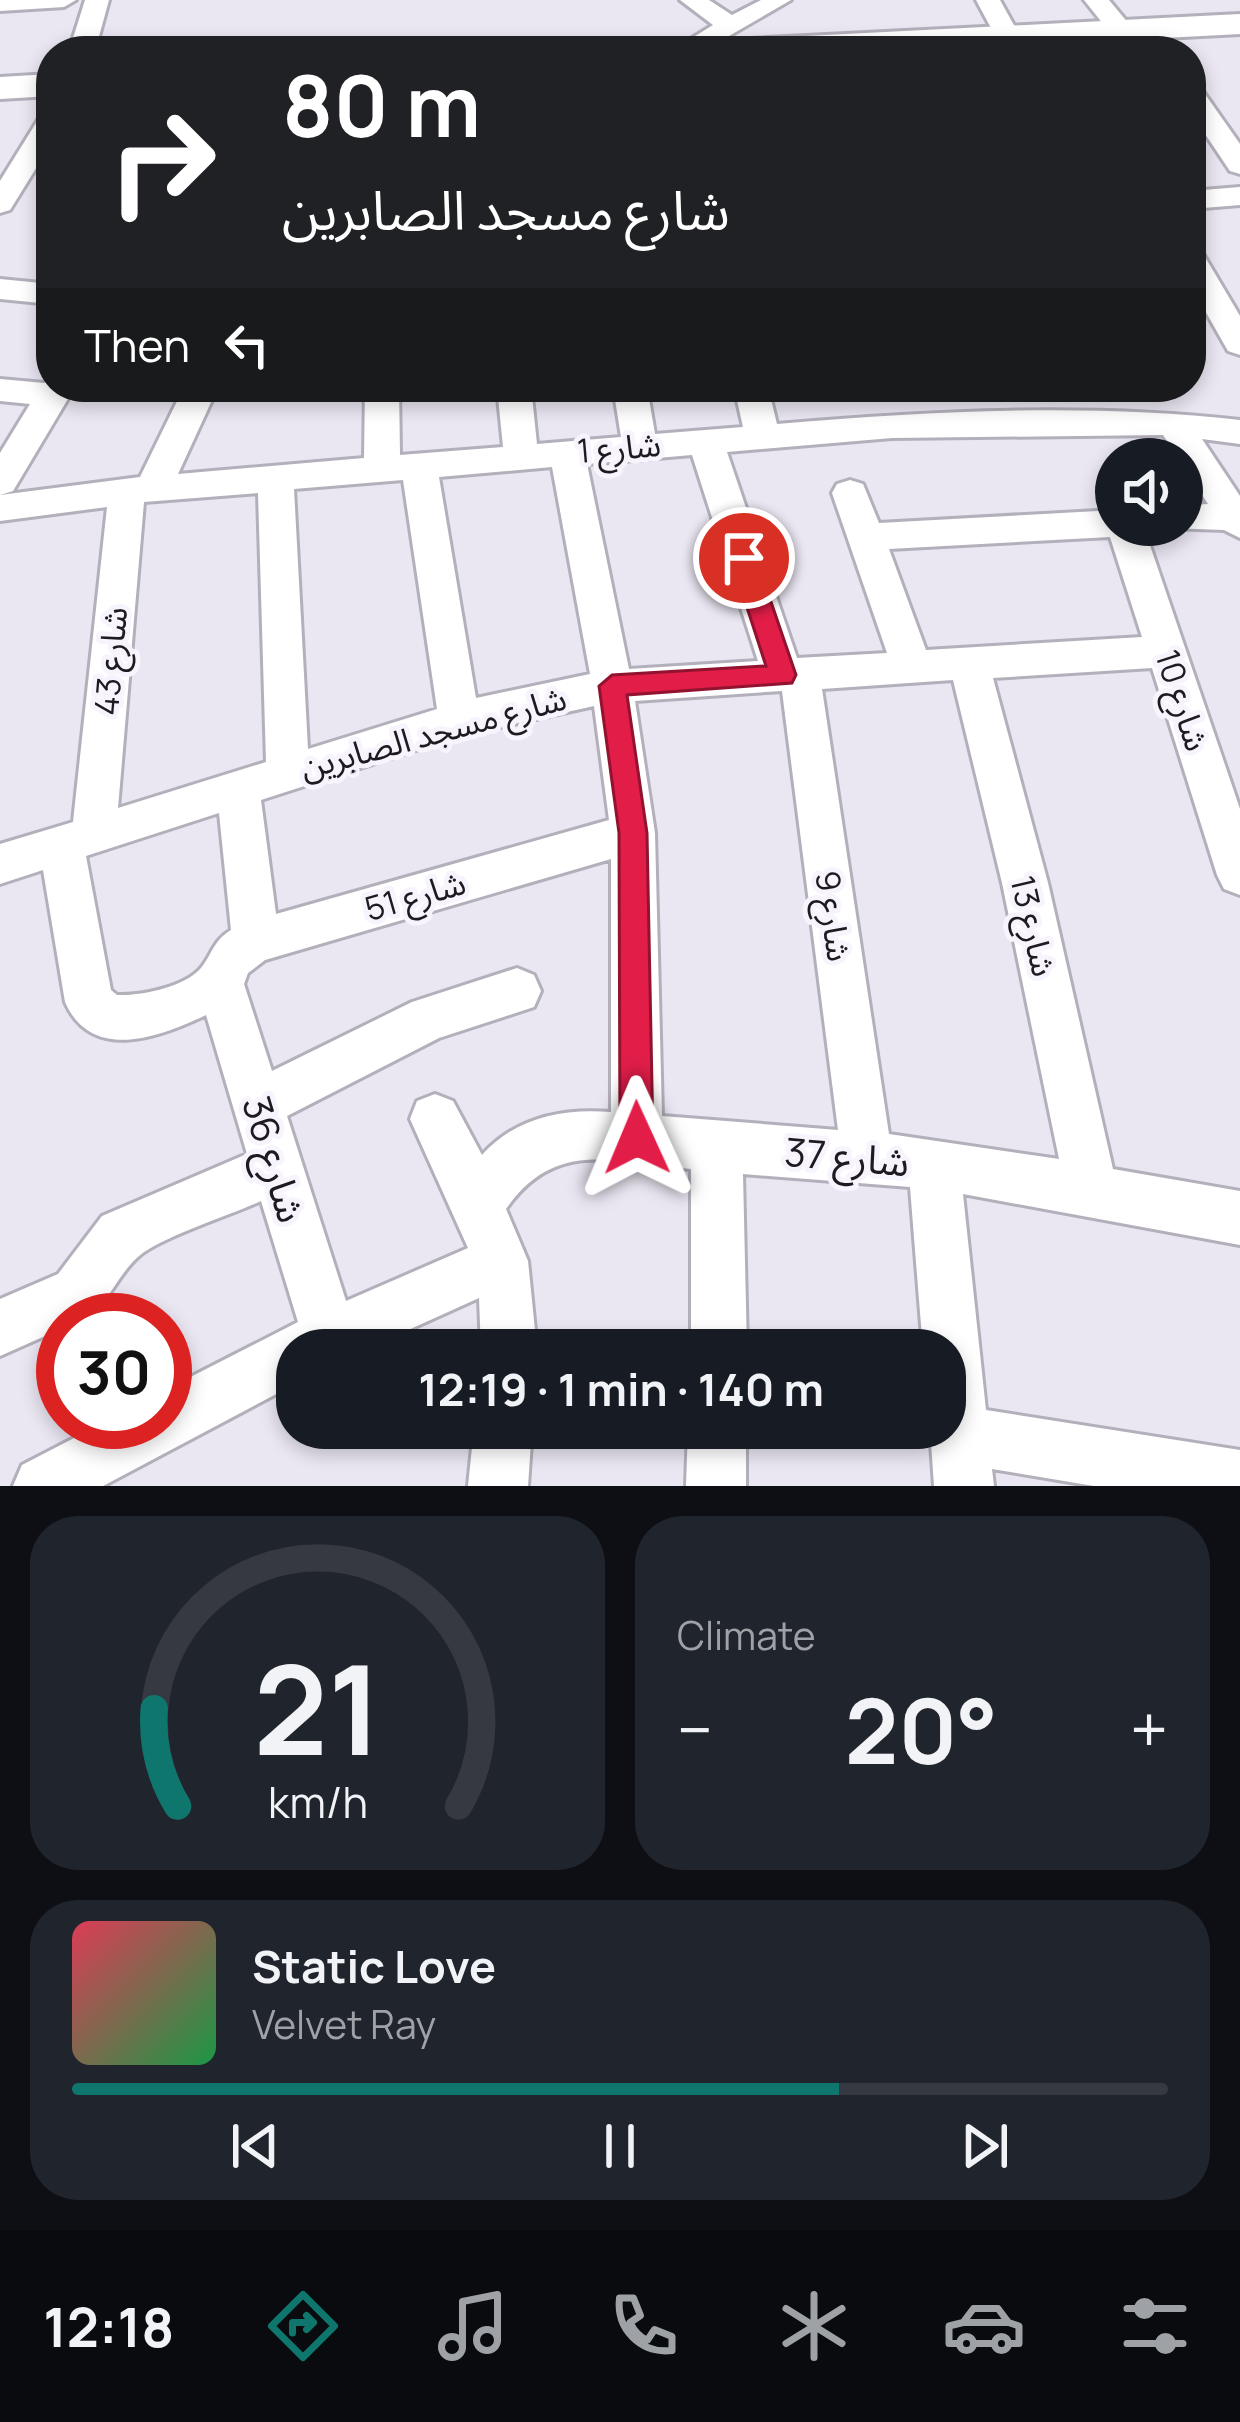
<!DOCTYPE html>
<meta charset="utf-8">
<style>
:root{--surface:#171b24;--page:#20242c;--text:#f1f3f6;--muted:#9ea1a6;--line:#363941;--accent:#0f766e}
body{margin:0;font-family:Manrope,"Noto Sans Arabic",sans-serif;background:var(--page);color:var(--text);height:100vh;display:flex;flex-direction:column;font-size:45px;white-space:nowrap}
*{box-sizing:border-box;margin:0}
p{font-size:39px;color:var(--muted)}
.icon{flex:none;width:66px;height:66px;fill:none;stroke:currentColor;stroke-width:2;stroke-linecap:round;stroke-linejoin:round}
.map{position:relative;height:1486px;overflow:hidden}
.side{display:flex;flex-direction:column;gap:30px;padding:30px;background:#0d0f14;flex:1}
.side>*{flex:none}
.hud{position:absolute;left:36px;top:36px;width:1170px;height:366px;border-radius:48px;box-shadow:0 6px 18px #0003;background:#202124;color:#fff;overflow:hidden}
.tools{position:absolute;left:1095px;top:438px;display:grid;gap:24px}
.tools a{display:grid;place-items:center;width:108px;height:108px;border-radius:50%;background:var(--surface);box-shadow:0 6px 18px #0003;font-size:60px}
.speed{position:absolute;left:36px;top:1293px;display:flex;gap:24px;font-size:60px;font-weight:700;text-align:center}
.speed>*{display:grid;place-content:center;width:156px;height:156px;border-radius:50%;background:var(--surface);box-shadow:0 6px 18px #0003;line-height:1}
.speed .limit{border:18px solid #d22;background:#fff;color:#111}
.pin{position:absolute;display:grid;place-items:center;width:102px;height:102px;color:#fff;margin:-51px;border:6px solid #fff;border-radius:50%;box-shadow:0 3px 12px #0007}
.me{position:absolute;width:132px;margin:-66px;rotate:359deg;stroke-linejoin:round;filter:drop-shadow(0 0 9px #0008)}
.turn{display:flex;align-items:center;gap:42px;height:252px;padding:0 48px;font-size:54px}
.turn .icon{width:156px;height:156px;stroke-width:2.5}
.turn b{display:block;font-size:84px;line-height:102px}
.then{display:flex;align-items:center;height:114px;padding:0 48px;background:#0003;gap:24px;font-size:45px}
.big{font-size:90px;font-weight:700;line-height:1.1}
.side .tile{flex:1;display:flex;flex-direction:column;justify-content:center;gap:18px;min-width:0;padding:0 42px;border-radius:48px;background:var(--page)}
.side .dial{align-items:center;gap:0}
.dial svg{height:312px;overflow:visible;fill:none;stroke:var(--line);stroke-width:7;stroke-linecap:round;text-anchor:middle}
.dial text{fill:var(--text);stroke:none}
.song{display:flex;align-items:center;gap:36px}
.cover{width:144px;height:144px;border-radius:18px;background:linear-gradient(135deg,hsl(350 70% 55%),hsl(140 70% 35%))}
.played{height:12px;border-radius:6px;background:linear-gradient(90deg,var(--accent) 70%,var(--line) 70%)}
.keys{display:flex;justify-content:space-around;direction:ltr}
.heat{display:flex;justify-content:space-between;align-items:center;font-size:66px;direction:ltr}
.side .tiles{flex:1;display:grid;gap:30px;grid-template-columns:1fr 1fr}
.tile:last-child{grid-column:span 2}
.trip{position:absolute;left:276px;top:1329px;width:690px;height:120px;border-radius:48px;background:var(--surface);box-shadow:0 6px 18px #0003;font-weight:700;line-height:120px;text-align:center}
.tabs{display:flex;height:192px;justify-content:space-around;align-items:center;background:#090b0e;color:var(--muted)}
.tabs .icon{width:84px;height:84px}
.tabs .active{color:var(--accent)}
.tabs b{font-size:54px;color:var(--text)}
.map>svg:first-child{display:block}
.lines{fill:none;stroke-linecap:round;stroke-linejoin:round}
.street-casing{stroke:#b3b0bb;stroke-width:6}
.secondary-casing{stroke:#b3b0bb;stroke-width:6}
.street{fill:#fff;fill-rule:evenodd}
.secondary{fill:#fff;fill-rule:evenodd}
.route{fill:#e11d48;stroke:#92132f;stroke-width:3}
.labels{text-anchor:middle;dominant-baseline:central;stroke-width:10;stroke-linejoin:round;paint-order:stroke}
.street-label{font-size:33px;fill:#1d1b20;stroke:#f7f4fd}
.near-street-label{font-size:39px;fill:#1d1b20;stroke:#f7f4fd}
</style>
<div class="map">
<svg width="1240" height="1486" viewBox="0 0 1240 1486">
<rect width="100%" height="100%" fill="#eae6f2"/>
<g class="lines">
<g class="street-casing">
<g id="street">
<path d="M0,0h76l-12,7 -64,4z"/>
<path d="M85,0h24l-14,51h-26z"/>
<path d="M680,0h29l23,15 29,-15h30l-88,51h-32l42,-26z"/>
<path d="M976,0h24l20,36 -4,5h-18z"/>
<path d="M1084,0h25l25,30 -4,5h-18z"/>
<path d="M1147,21l9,3 19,27h-26l-15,-22z"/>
<path d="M1191,85l9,2 40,57v30l-10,-3 -39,-58z"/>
<path d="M51,113v31l-41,66 -10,3v-32l41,-66z"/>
<path d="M1240,187v18l-49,4v-18z"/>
<path d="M1191,250l11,2 38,64v39l-12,-4 -37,-65z"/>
<path d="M0,279l51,5v20l-51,-5z"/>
<path d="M51,378v9h24l-62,104 -13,4v-42l30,-49 -30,-3v-22l44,4z"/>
<path d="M184,387h34l-40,87 186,-16 1,-71h34l1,68 103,-8 -6,-60h34l6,57 84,-7 -8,-50h34l8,47 88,-7 -9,-40h34l9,37c154,-13 310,-21 463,-4v24l-38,-5 38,57v42l-16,-8 -55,-2 -2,-3h15v-19l26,-2 -45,-69 -271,3 -165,14 70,206 90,-5 -55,-160 5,-9 13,-4 13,4 16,39 237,-13v15h27l97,284v86l-16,-6 -7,-14 -65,-207 -159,10 55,205 65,286 127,22v54l-277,-51 23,216 254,40v36h-146l-102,-17 2,17h-60l-4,-58h15v-78h-22l-13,-163 -167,-13 4,176h-56v-181c-75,-6 -135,-32 -185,40l22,52 9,89h-56l-2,-52 -115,52h-67v33l-194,103h-90l9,-21 83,-43h60v-32l133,-68 -37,-121c-28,13 -102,37 -122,55 -29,25 -32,64 -76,64v8l-63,28v-57l58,-25 44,-58 145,-62 -41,-139c-46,22 -114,48 -141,-13l-22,-132 -43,14v-40l73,-22 34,-315 -107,14v-26l140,-18zM692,455l66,206 -129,8 -42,-205zM552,467l38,207 -114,24 -37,-221zM403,480l34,229 -129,40 -14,-260zM258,493l8,269 -148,46 26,-306zM1110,537l32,100 -216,13 -37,-101zM953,680l49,203 57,276 -170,-25 -67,-445zM782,691l56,439 -176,-14 -7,-283 -20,-132zM594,706l15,114 -333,94 -15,-114 198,-64zM219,813l12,117c-18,11 -18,23 -30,38 -16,19 -60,28 -84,27l-6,-5 -25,-134zM611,859v253c-48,-4 -95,5 -129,43l-29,-54 -18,-7 -18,7 -7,18 58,129 -122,53 -59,-185 152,-78 95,-31 7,-16 -7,-16 -17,-7 -105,34 -140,69 -28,-87 4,-11 17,-13z"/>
<path d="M474,1428h58l-4,58h-60z"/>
<path d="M688,1428h58v58h-60z"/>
</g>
</g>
<g class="secondary-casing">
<g id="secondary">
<path d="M1240,14v20l-326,17h-221l5,-7 12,-3z"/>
<path d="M51,74v22l-51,3v-22z"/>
</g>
</g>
<use href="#street" class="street"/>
<use href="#secondary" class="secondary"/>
</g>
<path class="route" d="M744,549l12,9 40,117 -4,8 -165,12 20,138 6,305 -5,11 -11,5 -12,-5 -5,-11 -1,-305 -20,-147 13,-11 154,-9 -35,-108z"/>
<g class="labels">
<g class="street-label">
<text transform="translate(619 447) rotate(-5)">شارع 1</text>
<text transform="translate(110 661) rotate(-85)">شارع 43</text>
<text transform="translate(1183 700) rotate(72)">شارع 10</text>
<text transform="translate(433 732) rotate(-15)">شارع مسجد الصابرين</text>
<text transform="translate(415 895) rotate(-16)">شارع 51</text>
<text transform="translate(834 916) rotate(82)">شارع 9</text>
<text transform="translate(1034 926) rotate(77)">شارع 13</text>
</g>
<g class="near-street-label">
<text transform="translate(847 1156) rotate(5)">شارع 37</text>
<text transform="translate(275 1159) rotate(73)">شارع 36</text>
</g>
</g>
</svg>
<div class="tools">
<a><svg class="icon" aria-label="sound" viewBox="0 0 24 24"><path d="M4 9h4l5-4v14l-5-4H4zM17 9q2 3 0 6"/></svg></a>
</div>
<div class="speed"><div class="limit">30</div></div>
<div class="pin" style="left:744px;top:558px;background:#d93025"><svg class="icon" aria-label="arrive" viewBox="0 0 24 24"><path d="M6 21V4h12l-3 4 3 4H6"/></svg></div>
<svg class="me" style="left:637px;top:1138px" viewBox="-20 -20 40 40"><path d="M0-17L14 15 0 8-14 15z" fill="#e11d48" stroke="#fff" stroke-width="4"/></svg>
<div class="trip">12:19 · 1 min · 140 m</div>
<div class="hud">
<div class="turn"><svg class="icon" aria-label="right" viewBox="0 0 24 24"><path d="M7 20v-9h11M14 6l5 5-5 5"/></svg><div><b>80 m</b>شارع مسجد الصابرين</div></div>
<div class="then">Then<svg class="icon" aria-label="left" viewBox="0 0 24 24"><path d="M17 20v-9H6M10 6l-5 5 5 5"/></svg></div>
</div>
</div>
<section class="side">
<div class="tiles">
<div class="tile dial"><svg viewBox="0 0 100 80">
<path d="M14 69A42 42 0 1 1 86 69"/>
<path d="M14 69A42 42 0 0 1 8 44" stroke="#0f766e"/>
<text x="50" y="56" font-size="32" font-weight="700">21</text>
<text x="50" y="72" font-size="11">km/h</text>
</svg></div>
<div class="tile"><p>Climate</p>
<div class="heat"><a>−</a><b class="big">20°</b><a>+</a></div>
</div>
<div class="tile">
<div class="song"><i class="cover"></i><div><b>Static Love</b><p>Velvet Ray</p></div></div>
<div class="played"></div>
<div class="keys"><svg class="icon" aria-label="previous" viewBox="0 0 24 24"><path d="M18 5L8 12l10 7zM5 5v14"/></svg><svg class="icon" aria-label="pause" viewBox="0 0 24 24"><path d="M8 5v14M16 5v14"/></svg><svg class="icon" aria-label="next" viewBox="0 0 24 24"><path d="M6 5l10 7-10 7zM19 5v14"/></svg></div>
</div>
</div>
</section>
<nav class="tabs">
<b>12:18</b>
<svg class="icon active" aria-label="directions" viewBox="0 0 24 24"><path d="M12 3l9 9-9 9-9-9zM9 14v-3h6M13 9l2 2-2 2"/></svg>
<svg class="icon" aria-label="music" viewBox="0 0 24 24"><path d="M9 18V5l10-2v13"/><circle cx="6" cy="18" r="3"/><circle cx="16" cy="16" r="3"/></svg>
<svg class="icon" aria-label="phone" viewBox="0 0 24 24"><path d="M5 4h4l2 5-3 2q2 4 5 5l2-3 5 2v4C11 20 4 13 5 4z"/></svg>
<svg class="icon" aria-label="climate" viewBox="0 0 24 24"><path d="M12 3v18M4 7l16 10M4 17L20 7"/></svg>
<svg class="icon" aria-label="car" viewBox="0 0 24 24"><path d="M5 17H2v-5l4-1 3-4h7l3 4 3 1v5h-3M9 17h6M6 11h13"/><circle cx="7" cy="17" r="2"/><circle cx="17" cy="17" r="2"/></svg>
<svg class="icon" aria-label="filters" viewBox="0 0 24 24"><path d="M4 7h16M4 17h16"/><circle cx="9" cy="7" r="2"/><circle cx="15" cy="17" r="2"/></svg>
</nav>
